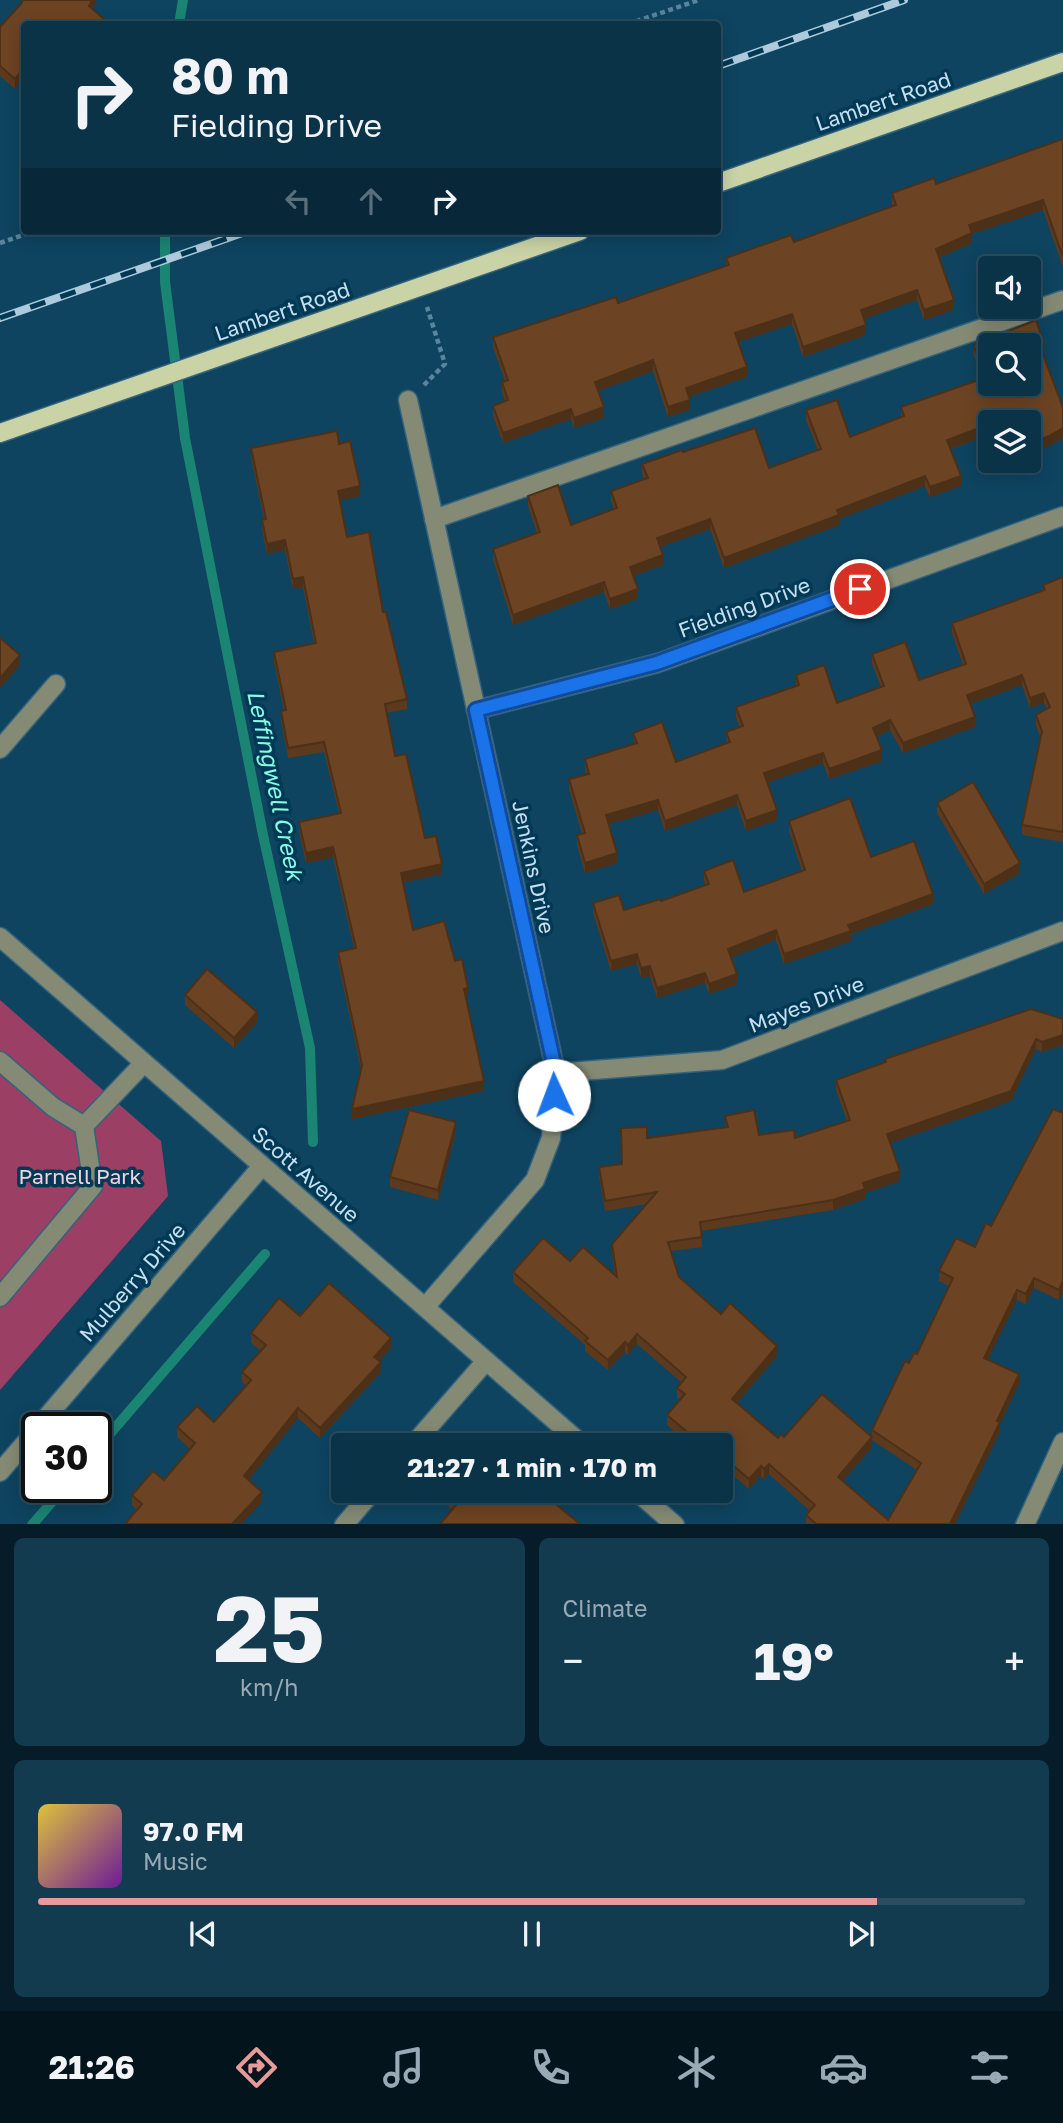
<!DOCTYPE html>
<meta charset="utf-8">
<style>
:root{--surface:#0a3348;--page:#133b4f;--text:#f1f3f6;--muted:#99aab4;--line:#2a4e60;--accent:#e69b98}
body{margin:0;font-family:"Golos Text",sans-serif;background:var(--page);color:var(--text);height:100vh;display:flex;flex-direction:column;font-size:26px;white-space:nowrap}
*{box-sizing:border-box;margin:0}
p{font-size:23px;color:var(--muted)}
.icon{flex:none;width:38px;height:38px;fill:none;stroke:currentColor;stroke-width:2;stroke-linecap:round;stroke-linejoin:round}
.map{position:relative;height:1524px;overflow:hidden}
.panel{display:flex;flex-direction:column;gap:14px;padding:14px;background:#061c28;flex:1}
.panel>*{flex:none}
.guide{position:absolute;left:21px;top:21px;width:700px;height:214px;border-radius:7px;box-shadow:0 4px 18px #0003,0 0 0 2px var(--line);background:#0a3348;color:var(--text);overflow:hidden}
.buttons{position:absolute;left:978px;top:256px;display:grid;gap:14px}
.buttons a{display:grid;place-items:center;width:63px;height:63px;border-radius:7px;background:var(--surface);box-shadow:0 4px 18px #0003,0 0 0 2px var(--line);font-size:35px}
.speed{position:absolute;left:21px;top:1412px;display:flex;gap:14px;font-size:35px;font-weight:700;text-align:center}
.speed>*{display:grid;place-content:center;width:91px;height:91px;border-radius:50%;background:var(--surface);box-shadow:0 4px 18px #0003,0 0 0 2px var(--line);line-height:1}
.speed .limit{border:4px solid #111;border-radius:10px;background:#fff;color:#111}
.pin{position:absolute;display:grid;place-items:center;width:60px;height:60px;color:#fff;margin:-30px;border:4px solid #fff;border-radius:50%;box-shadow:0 2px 7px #0007}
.me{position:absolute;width:77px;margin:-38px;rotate:358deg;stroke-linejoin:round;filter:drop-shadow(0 0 5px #0008)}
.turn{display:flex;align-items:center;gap:24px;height:147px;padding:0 35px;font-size:32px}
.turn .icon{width:91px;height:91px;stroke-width:2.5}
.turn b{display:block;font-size:49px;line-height:60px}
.lanes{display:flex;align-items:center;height:66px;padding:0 35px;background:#0003;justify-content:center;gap:35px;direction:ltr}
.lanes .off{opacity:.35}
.big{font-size:52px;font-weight:700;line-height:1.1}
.panel .card{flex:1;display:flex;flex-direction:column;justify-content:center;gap:10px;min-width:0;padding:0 24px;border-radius:10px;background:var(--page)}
.panel .dial{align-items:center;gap:0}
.dial b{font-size:91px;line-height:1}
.song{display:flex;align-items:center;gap:21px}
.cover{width:84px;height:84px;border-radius:10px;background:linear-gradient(135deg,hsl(50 70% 55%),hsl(280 70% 35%))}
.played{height:7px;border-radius:4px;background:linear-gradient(90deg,var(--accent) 85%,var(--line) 85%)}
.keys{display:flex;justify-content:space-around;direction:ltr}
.heat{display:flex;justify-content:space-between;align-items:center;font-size:38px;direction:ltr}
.panel .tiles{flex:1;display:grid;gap:14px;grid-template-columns:1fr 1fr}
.card:last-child{grid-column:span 2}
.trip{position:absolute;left:331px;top:1433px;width:402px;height:70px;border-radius:7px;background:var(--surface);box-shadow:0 4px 18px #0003,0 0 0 2px var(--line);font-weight:700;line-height:70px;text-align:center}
.tab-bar{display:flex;height:112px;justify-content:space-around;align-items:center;background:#04141d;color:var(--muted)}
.tab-bar .icon{width:49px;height:49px}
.tab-bar .active{color:var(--accent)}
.tab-bar b{font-size:32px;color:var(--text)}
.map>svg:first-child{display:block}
.green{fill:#9c3f64}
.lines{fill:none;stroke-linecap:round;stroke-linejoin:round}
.stream{stroke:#1b8573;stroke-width:10}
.minor-casing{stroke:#33637d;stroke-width:21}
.major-casing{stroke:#33637d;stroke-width:21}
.path{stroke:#5a859c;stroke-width:4.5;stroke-dasharray:5 3.5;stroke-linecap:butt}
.minor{stroke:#848a74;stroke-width:18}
.major{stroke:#c9d3a6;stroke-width:18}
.rail-casing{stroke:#accadc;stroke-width:8}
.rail{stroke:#003955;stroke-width:5;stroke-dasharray:16;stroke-linecap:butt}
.wall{fill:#5d3a1e;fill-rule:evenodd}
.shaded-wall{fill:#4c3018}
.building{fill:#6c4423;stroke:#4c3018;stroke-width:2;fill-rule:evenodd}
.route-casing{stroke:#114b97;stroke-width:18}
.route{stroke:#1a73e8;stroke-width:12}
.labels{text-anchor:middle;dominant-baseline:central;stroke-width:7;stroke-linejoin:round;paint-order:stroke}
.street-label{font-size:21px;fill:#c6e0f1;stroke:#003955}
.park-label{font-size:21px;fill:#f2d2db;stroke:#003955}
.water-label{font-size:23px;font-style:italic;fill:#87fce4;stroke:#003955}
</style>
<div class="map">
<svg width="1063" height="1525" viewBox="0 0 1063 1525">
<rect width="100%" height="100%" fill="#0e4460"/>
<path class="green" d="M0,1000l161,141 7,55 -168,194z"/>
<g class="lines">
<g class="stream">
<path d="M179,24l4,-24"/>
<path d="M165,231v51l20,156 78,397 47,213 3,94"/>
<path d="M96,1450l169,-196"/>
<path d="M32,1525l32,-37"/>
</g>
<g class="minor-casing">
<g id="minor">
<path d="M408,400l148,673 -5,65 -16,42 -109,126"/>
<path d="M434,519l629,-219"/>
<path d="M476,710l182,-47 405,-147"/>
<path d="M0,749l56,-65"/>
<path d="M0,937l584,509"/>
<path d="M0,1061l53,46 31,19 60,-63"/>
<path d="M556,1073l166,-13 341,-129"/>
<path d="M0,1297l93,-111 -9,-60"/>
<path d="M37,1428l225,-262"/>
<path d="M412,1446l74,-85"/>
<path d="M0,1472l37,-43"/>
<path d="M636,1491l39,34"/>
<path d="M344,1525l29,-34"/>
<path d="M1025,1525l38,-83"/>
</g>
</g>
<g class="major-casing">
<g id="major">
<path d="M718,183l345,-121"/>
<path d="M0,433l580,-202"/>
</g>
</g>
<g class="path">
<path d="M628,24l71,-24"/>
<path d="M0,243l35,-12"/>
<path d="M424,385l21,-21 -18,-57"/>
</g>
<use href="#minor" class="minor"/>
<use href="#major" class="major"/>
<g class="rail-casing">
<g id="rail">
<path d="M718,66l186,-66"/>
<path d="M0,318l248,-87"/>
</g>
</g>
<use href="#rail" class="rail"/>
</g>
<g class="wall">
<path d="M24,24v54l-9,11 -15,-13v-51l1,1z"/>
<path d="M1063,139v128l-20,-57 -71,24v9l-33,15 15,52 -30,10 -7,-20 -53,18 2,17 -63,22 -11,-33 -54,18 9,35 -58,20 1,13 -22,7 -15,-46 -55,20 6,27 -30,10 -3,-9 -68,24 -10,-27v-10l12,-5 -3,-9v-10l3,-1 -12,-34v-10l125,-34 108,-37v-8l68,-16 99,-35 -1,-4v-10l44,-9z"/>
<path d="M974,345l70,9h-1l20,54v30l-14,8 -20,-24h-39v12l-39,15 10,37 -31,11 -5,-11 -86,33v6l-115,43 -14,-39 -50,18 3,18 -30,11 5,23 -28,10 -6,-17 -91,33 -20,-66v-10l44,-16 -9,-27v-10l43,29 43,-16 -3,-8v-10l33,-12 -2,-5v-10l41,-12 86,16 49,-18 -12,-30v-10l44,27 51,-20v-10l80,-28 -7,-24z"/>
<path d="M339,444l21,52 -20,4 7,37 36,75 24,87v10l-20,4 8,43 30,82 17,36 -39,8 10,48 42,31 13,37 -2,1 18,92 -132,28 9,-50 -23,-107v-10l16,-4 -21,-91 -27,6 -7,-31v-10l40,-9 -15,-61 -36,6 -7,-37v-10h3l-10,-49v-10l40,-9 -11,-56 -10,2 -8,-39 -18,4 -5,-24v-10l2,-1 -13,-61v-10z"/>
<path d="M1063,577v265l-41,-7v-10l18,-88 -4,-12v-10l11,-6 -3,-6 -14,5 -8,-23 -52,19 5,23 -72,26 -13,-23 -14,7 6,24 -53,18 -6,-16 -56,19 10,38 -31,11 -9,-26 -72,26 -7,-21 -50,14 9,39 -32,10 -8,-28v-10l5,-1 -13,-45v-10l17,-5 -1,-5v-10l49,-15 -1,-11 43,29 51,-19 -1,-11 13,-5 -3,-10v-10l60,-21v-11l41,28 44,-16 -9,-23v-10l47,26 44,-15 -11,-32v-10l91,-32v-6z"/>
<path d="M937,803l83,70 -36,21 -47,-81z"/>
<path d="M789,821l82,36 62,47 -82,30v7l-67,23 -8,-24 -45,17 6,27 -28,10 -4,-11 -48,15 -7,-22 -9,2 -4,-14 -26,7 -18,-58v-10l31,7 37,-9 45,-16 -2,-4v-10l40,21 58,-21 -13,-40z"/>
<path d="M185,995l72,27 -23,26 -49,-43z"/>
<path d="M1063,1019v26l-21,7 -6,-3 -25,52 -121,42 10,38 -35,12v6l-32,11 -132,21 1,16 -31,4 8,26 42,37 56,42 -40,47 41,35 6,-1h88v-7l37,-67 8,-9 32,-68 -10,-5v-10l36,-24 16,-21 72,-113v178l-4,9 -25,-12 -8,16 -9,-4 -29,59 31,25 -19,40v8l-45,92h-149v-9l4,-4 -41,-37 -5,5 -3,-3 -12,13 -28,-24v-19h-30l-24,-21v-10l13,-15 -3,-2v-10l4,-6 -44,-38 -9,11 -3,-3 -17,18 -23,-19v-6l-72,-63v-10l57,-11 45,15 -3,-22v-10l35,-40 -42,7 -6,-34v-10l23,-3 25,-26 79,-10 -1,-12 34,19 36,3 52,-17 -11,-31v-10l49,-18v-3zM872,1440l45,30 -29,50 -45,-39 29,-34z"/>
<path d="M456,1132l-18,68 -48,-13v-10z"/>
<path d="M300,1316l91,32 -12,13 2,11 -61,66 -22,-20 -50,62 14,22 -125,8 -5,-5v-10l32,-15 26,-31 -13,-12v-10l37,-5 32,-37 -4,-3v-10l19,-21 -10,-8v-10z"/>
<path d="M540,1491l-87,19 -6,-5v-10z"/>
</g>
<g class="shaded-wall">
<path d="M92,0h5l-8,16v-10z"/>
<path d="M24,68v10l-9,11v-10z"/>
<path d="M1043,200v10l-71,24v9l-36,16v-10l33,-24z"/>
<path d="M917,290v10l-56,20v-10z"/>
<path d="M954,300v10l-30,10v-10z"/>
<path d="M792,314v10l-57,19v-10z"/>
<path d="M866,325v10l-63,22v-10z"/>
<path d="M1044,344v10l-4,2v-10z"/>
<path d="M653,360v11l-58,21v-10z"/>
<path d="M747,367v10l-61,21v-10z"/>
<path d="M690,400v10l-22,7v-10z"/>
<path d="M604,407v11l-30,10v-10z"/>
<path d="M571,409v10l-68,24v-10z"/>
<path d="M990,424v10l-43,16v-10z"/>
<path d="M1063,428v10l-14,8 -20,8v-10z"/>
<path d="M925,476v10l-86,33v6l-115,43v-10l113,-48z"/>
<path d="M961,476v10l-31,11v-10z"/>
<path d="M360,486v10l-22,5v-10z"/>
<path d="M710,519v10l-53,19v-10z"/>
<path d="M285,540v10l-18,4v-10z"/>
<path d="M663,555v10l-33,12v-10z"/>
<path d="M303,577v10l-10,2v-10z"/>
<path d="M604,582v10l-91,33v-10z"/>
<path d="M638,589v10l-28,10v-10z"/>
<path d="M20,655v10l-20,23v-10z"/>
<path d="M1022,675v10l-55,20v-10z"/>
<path d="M1044,693v10l-14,5v-10z"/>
<path d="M975,717v10l-72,26v-10z"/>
<path d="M890,720v10l-17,8v-10z"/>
<path d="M882,750v11l-53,18v-10z"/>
<path d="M823,753v10l-59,21v-11z"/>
<path d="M737,795v10l-72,26v-10z"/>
<path d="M658,800v10l-52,15v-10z"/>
<path d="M777,810v10l-31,11v-10z"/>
<path d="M333,847v10l-27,6v-10z"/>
<path d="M617,853v10l-32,10v-10z"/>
<path d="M1020,863v10l-36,21v-10z"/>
<path d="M442,864v10l-41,9v-10z"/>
<path d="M933,894v10l-82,30v7l-67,23v-10l64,-29z"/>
<path d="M776,930v10l-48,19v-10z"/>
<path d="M637,954v10l-26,7v-10z"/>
<path d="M650,966v10l-9,2v-10z"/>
<path d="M705,973v10l-48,15v-10z"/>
<path d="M737,974v10l-28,10v-10z"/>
<path d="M468,988v10l-4,1v-10z"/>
<path d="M257,1012v10l-23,26v-10z"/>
<path d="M1063,1035v10l-21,7v-10z"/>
<path d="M1036,1039v10l-25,52 -124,43v-10z"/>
<path d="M484,1081v10l-132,28v-10z"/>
<path d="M456,1122v10l-18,68v-10z"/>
<path d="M900,1171v10l-35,12v6l-32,11v-10l30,-17z"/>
<path d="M1034,1278v10l-8,16v-10z"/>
<path d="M1063,1281v10l-4,9v-10z"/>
<path d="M1017,1290v10l-33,68v-10z"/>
<path d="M637,1334v10l-9,11v-10z"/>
<path d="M391,1338v10l-17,19v-10z"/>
<path d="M625,1342v10l-17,18v-10z"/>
<path d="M777,1346v10l-45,53v-10z"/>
<path d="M381,1362v10l-61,66v-10z"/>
<path d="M1019,1374v10l-19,40v8l-45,92h-5z"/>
<path d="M298,1408v10l-54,68v-10z"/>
<path d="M872,1437v10l-34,40v-10z"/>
<path d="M769,1464v10l-5,5v-10z"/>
<path d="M761,1466v10l-12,13v-10z"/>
<path d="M262,1492v10l-21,22h-9z"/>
</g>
<g class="building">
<path d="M23,0h69l-3,6 21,18h-86v44l-9,11 -15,-13v-41l1,1 20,-22z"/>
<path d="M1063,139v118l-20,-57 -74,25 3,8 -36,16 18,51 -30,10 -7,-20 -56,20 5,15 -63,22 -11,-33 -57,19 12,34 -61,21 4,12 -22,7 -15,-47 -58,22 9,25 -30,11 -3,-9 -68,24 -10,-27 15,-6 -6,-18 6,-2 -15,-43 123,-40 2,6 111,-38 -3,-7 65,-23 3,7 102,-37 -4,-12 42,-15 2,6z"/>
<path d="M1036,320l8,24 -4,2 23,62v20l-14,8 -20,8v-22h-39v2l-43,16 14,36 -31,11 -5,-11 -88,34 2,5 -115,43 -14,-39 -53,19 6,17 -33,12 8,22 -28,10 -6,-17 -91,33 -20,-66 47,-17 -12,-36 30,-11 13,40 46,-17 -6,-17 37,-13 -6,-14 40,-14 1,2 72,-24 14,40 52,-19 -15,-39 31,-10 13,37 54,-21 -3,-9 83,-29 -10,-33zM990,345h39v38h-39z"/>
<path d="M337,431l2,13 11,-3 10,45 -22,5 9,46 22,-5 14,80h3l21,87 -22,5 10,52 11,-2 19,84 11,-2 6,28 -41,9 12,57 31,-9 11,40 7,-2 6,29 -4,1 20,92 -132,28 10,-44 -24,-113 18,-4 -23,-101 -27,6 -7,-31 42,-9 -17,-71 -36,6 -7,-37 5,-1 -12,-58 42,-9 -13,-66 -10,2 -8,-39 -18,4 -5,-24 4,-1 -15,-71z"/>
<path d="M1063,577v255l-41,-7 20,-94 -6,-16 14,-8 -6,-14 -14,5 -8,-23 -55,20 8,22 -72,26 -13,-23 -17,8 9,22 -53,19 -6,-16 -59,20 13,37 -31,11 -9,-26 -72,26 -7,-21 -52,15 11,38 -32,10 -8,-28 8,-2 -16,-54 20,-5 -4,-15 52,-16 -4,-10 29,-11 14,40 54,-20 -4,-10 17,-6 -7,-19 63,-22 -3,-10 28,-10 13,38 47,-17 -12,-32 33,-12 14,38 47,-16 -14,-41 93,-33 -2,-5z"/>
<path d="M0,638l20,17 -20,23z"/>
<path d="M973,782l47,81 -36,21 -47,-81z"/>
<path d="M850,798l21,59 43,-16 19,53 -85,31 3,6 -67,23 -8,-24 -48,19 9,25 -28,10 -4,-11 -48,15 -7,-22 -9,2 -4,-14 -26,7 -18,-58 26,-8 5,15 37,-11v2l48,-17 -5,-13 29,-11 11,32 61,-22 -16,-49z"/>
<path d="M207,969l50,43 -23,26 -49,-43z"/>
<path d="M1031,1009l32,10v16l-21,7 -6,-3 -25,52 -124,43 13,37 -37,12 2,6 -32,11 -133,22 2,15 -34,5 11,35 42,37 9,-11 47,43 -45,53 46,39 3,-4 3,3 38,-43 50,43 -34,40 50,43 33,-57 -49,-33 33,-69 4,2 5,-10 3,1 36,-76 -14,-7 17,-33 19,9 11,-24 5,3 62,-117 10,4v168l-4,9 -25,-12 -8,16 -9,-4 -33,68 35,16 -22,47 3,1 -50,102h-134l-10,-9 9,-10 -46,-41 -5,5 -3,-3 -12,13 -28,-24v-9h-10l-8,-7 -3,4 -33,-28 18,-21 -8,-6 9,-11 -49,-43 -9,11 -3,-3 -17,18 -23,-19 3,-3 -75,-66 30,-34 27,23 13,-14 34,30 -5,-33 45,-52 -52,9 -6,-34 23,-3 -1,-36 26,-1v11l81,-11 -3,-11 29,-6 5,25 35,-5 1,8 55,-18 -14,-40 50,-18 -1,-3z"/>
<path d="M409,1110l47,12 -18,68 -48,-13z"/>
<path d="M329,1283l62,55 -17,19 7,5 -61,66 -22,-20 -54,68 18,16 -30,32h-107l17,-20 -10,-9 21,-24 11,9 31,-37 -18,-16 20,-21 17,16 37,-42 -9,-8 24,-27 -15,-12 28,-35 21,18z"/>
<path d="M451,1491h89l40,33h-140l17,-20 -10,-9z"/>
</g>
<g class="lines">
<g class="route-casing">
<path id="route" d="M554,1095l2,-22 -80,-363 181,-47 203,-74"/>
</g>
<use href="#route" class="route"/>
</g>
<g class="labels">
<g class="street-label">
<text transform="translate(883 101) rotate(-19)">Lambert Road</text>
<text transform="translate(282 311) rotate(-19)">Lambert Road</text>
<text transform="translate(744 607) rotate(-20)">Fielding Drive</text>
<text transform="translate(534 867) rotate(78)">Jenkins Drive</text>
<text transform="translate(806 1004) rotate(-21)">Mayes Drive</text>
<text transform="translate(306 1174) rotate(41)">Scott Avenue</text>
<text transform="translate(132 1282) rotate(-49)">Mulberry Drive</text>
</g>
<g class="park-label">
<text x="80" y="1176">Parnell Park</text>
</g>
<g class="water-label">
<text transform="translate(276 785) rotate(78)">Leffingwell Creek</text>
</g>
</g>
</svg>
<div class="buttons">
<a><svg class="icon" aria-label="sound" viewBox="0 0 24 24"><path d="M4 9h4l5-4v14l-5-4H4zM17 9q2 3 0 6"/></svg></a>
<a><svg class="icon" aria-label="search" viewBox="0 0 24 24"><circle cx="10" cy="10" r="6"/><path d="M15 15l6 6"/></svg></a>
<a><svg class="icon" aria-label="layers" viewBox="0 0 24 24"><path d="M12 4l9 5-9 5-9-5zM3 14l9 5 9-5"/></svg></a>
</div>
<div class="speed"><div class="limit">30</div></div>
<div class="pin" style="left:860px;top:589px;background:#d93025"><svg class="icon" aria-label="arrive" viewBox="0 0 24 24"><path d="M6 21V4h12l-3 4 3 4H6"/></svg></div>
<svg class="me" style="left:554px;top:1095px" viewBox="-20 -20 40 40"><circle r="19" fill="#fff"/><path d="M0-13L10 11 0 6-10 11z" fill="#1a73e8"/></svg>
<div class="trip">21:27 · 1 min · 170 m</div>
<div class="guide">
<div class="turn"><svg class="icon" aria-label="right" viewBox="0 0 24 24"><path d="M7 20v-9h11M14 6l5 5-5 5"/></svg><div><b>80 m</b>Fielding Drive</div></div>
<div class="lanes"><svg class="icon off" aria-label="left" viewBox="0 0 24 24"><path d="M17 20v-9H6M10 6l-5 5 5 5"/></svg><svg class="icon off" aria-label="ahead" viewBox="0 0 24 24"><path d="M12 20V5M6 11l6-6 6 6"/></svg><svg class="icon" aria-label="right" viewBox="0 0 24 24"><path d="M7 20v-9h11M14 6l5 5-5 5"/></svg></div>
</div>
</div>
<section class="panel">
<div class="tiles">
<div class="card dial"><b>25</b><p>km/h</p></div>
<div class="card"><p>Climate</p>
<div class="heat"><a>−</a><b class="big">19°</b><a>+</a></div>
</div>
<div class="card">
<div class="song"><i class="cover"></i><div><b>97.0 FM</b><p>Music</p></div></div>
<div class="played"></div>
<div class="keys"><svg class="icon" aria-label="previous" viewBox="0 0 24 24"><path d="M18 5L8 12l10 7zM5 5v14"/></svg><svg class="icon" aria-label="pause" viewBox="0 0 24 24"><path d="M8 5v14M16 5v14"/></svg><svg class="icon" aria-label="next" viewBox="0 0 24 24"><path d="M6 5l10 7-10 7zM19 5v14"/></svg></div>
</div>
</div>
</section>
<nav class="tab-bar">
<b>21:26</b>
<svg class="icon active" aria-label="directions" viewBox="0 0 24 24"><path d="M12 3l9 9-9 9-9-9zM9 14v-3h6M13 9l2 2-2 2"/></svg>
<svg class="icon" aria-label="music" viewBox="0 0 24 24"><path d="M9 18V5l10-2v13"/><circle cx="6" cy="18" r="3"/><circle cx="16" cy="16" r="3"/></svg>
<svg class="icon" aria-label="phone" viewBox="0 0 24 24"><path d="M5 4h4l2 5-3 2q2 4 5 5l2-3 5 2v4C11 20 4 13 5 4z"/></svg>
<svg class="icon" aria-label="climate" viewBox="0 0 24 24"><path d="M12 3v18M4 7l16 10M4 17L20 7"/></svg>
<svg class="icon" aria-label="car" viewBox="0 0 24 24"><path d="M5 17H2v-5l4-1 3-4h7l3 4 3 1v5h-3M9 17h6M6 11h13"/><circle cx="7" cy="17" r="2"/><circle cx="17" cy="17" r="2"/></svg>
<svg class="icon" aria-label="filters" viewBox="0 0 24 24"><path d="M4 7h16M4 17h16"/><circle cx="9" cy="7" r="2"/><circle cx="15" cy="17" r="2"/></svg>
</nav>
